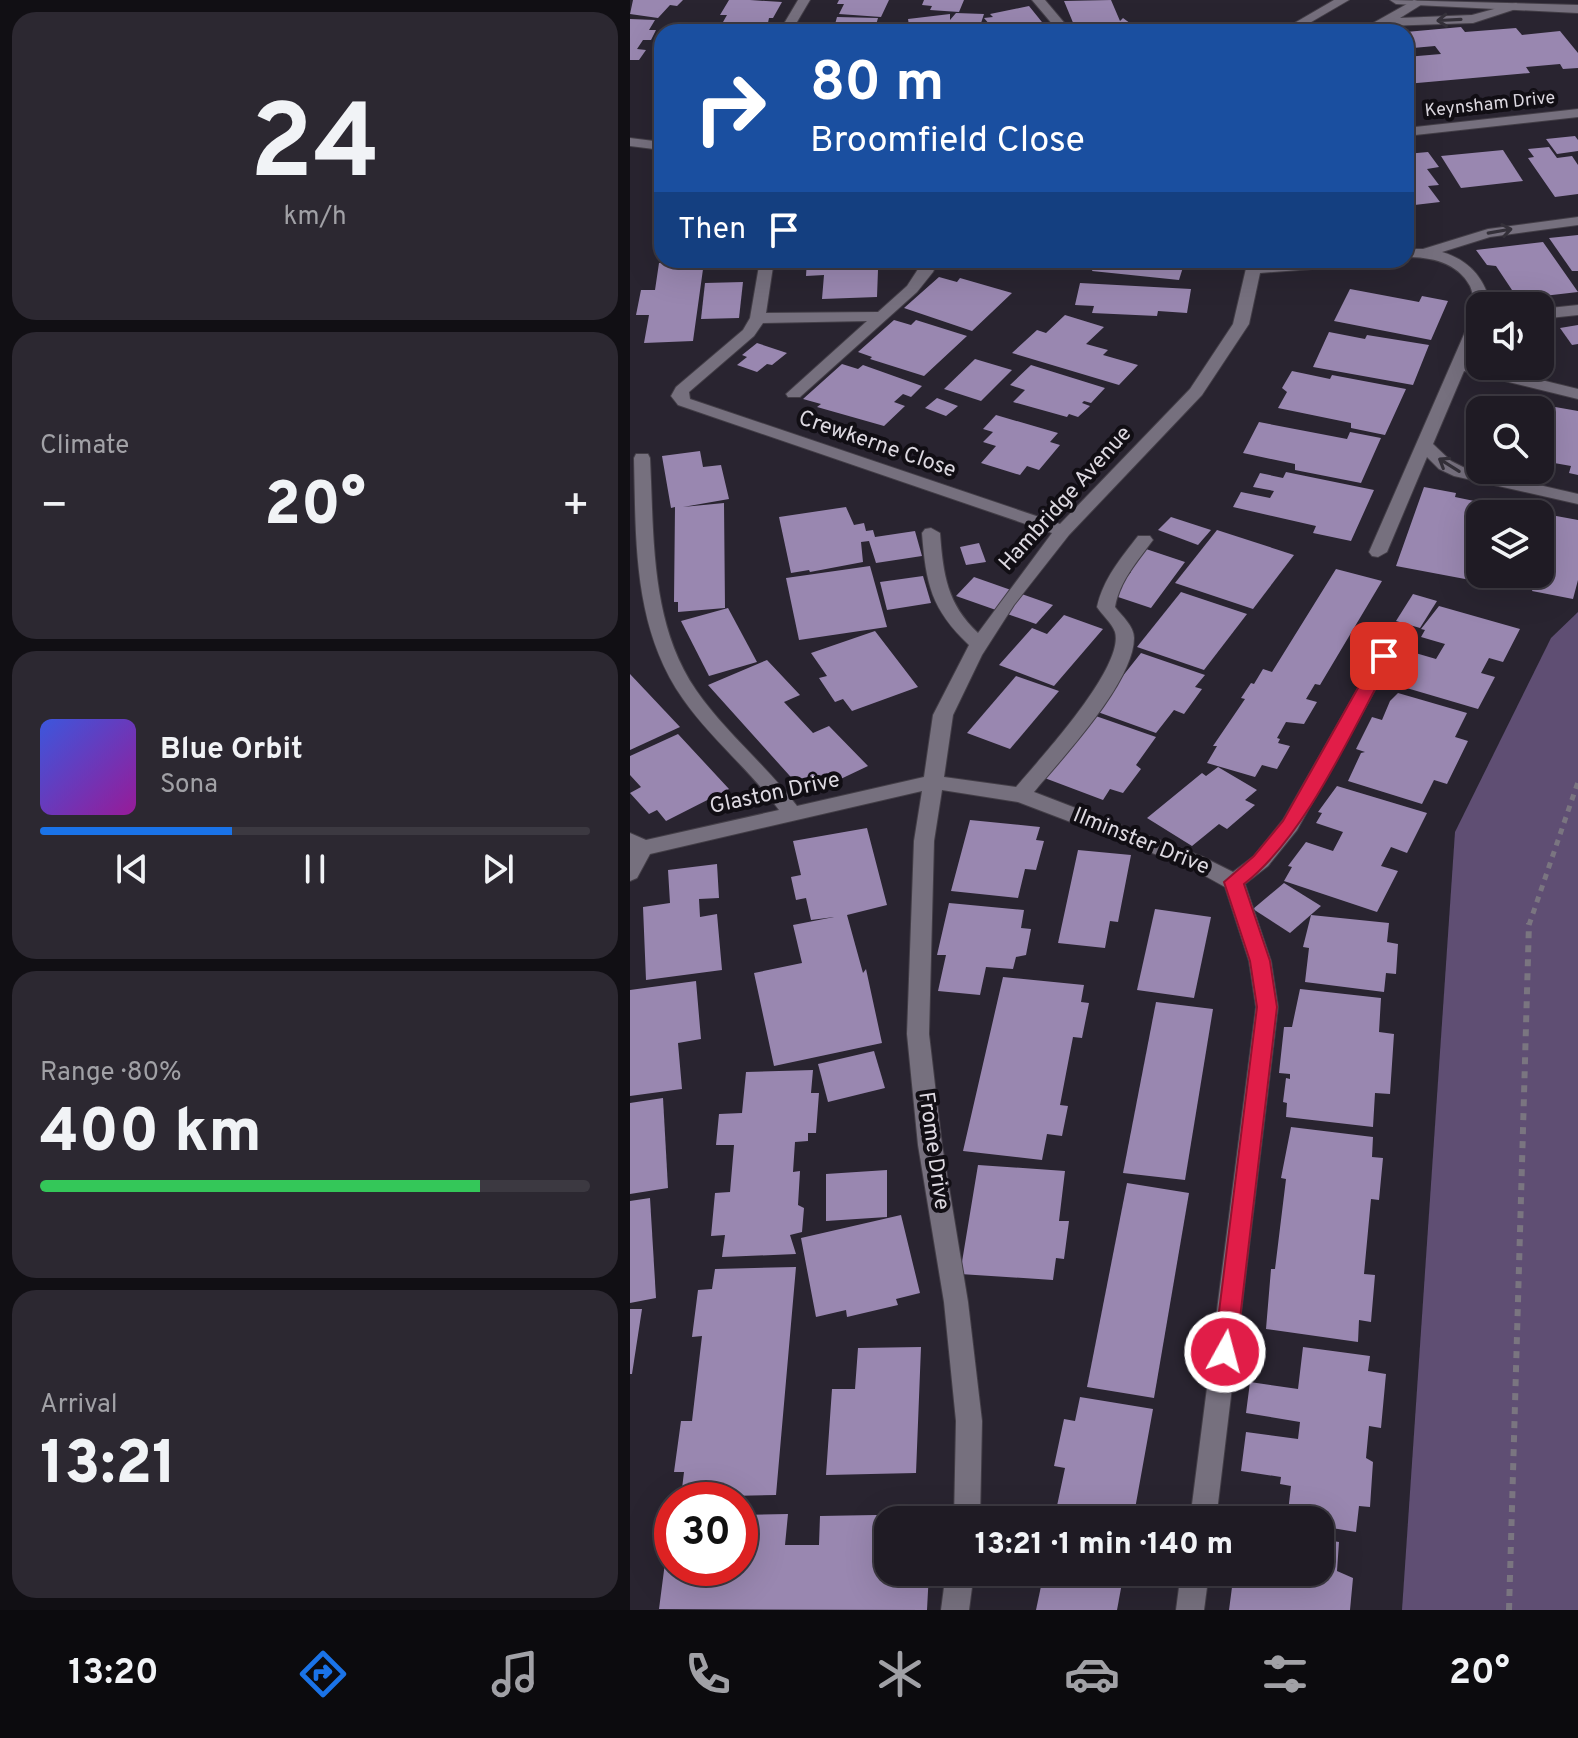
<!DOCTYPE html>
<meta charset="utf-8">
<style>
:root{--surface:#1f1b24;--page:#2c2831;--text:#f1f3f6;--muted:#a1a1a6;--line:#3c3941;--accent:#1a73e8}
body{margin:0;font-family:Overpass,sans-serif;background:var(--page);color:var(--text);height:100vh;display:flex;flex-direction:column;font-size:30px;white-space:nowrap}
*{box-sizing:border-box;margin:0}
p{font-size:26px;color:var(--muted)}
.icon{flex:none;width:44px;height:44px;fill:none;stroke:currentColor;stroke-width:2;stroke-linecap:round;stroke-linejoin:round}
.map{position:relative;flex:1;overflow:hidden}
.sheet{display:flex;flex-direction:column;gap:12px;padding:12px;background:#110f14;width:630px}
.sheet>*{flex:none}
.banner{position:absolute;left:24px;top:24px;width:760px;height:244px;border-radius:24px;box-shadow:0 8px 32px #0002,0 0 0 2px var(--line);background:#1a4fa0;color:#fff;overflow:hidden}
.controls{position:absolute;left:836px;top:292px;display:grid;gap:16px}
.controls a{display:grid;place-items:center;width:88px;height:88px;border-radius:16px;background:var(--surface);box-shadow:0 8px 32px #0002,0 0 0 2px var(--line);font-size:40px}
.speed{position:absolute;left:24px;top:1482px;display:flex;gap:16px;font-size:40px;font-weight:700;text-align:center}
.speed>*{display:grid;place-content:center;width:104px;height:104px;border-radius:50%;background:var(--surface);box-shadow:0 8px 32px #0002,0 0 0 2px var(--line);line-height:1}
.speed .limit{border:12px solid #d22;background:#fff;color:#111}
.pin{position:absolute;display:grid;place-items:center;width:68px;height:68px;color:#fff;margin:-34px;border-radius:16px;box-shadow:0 4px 12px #0006}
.me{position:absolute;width:88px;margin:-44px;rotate:7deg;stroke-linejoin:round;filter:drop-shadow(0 0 6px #0008)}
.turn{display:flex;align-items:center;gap:28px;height:168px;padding:0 24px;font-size:36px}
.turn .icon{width:104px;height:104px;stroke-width:2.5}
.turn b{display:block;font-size:56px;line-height:68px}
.then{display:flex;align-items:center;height:76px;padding:0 24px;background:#0003;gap:16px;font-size:30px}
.big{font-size:60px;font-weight:800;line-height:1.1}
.sheet .widget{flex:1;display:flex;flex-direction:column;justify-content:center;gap:12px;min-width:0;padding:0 28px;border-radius:24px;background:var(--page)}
.sheet .dial{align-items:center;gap:0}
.dial b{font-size:104px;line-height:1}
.song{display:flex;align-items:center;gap:24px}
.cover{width:96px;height:96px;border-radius:12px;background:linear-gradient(135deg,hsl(230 70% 55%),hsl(300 70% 35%))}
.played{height:8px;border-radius:4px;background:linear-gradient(90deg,var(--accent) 35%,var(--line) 35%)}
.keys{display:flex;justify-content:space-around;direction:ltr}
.heat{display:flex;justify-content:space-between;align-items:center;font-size:44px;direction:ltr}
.charge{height:12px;border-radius:6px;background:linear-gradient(90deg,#34c759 80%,var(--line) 0)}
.trip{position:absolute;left:244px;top:1506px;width:460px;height:80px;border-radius:24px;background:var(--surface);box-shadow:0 8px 32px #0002,0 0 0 2px var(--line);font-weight:800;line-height:80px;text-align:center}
.menu{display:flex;height:128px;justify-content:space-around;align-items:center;background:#0c0b0e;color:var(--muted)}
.menu .icon{width:56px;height:56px}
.menu .selected{color:var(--accent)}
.menu b{font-size:36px;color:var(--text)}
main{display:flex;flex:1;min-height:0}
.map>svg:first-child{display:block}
.forest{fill:#5f4e73}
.building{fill:#9987b0}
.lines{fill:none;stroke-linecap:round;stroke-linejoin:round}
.service-casing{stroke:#433e47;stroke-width:2}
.minor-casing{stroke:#433e47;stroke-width:2}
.path-far1{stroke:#7a7580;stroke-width:5;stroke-dasharray:6 6;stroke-linecap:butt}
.path{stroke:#7a7580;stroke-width:6;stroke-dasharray:7 7;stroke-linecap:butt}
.service{fill:#76707e;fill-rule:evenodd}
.minor{fill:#76707e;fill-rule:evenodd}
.oneway{stroke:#343039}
.route{fill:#e11d48;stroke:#92132f;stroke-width:2}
.labels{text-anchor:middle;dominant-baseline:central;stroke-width:8;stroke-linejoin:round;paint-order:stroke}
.far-street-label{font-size:18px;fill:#ddd9e1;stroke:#110e14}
.street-label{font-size:22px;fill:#ddd9e1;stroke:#110e14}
</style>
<main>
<section class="sheet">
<div class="widget dial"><b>24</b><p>km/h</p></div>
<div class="widget"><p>Climate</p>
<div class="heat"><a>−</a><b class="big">20°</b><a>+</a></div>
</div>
<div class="widget">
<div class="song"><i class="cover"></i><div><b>Blue Orbit</b><p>Sona</p></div></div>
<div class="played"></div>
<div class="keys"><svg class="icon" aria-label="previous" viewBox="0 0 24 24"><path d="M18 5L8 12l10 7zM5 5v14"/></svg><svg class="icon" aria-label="pause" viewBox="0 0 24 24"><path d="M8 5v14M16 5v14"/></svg><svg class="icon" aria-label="next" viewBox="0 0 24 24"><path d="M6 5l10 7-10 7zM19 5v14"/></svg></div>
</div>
<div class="widget"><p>Range · 80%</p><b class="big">400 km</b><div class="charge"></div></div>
<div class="widget"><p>Arrival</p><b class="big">13:21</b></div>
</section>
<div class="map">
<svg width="948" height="1610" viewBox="0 0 948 1610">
<rect width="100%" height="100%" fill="#292430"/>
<path class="forest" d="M948,612v998h-176l53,-778 96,-194z"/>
<g class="building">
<path d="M3,0h50l-6,6 -7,-1 -12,13 -28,-4z"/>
<path d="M99,0h21l32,2 -9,16h-4l-3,14h-58l6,-10h9l4,-7h-7z"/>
<path d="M209,0h50l-8,17 -42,-3 5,-10h-7z"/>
<path d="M294,0h40l-5,12 -29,-2 2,-4 -10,-1z"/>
<path d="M481,0l9,21 3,-3 19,14h-55l10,-4 -4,-3 17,-3 -36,3 -10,-24z"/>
<path d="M399,6l21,26h-54l-12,-14 9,-1 -3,-3z"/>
<path d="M326,13l28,1 -4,12h-12l2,6h-60l-2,-13 42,-5v6z"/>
<path d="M207,17l41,1 -4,14h-49l1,-4h8z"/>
<path d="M0,19l25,1 -6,10h7l-5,10h-8l-6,9 9,1 -7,10h-9z"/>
<path d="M831,27l4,5 51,-4 6,7 38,-4 18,22v15l-15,1 -3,-5 -34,3 4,6 -124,11v-27l35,-3 -6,-8 -22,2 2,4 -9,1v-21z"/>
<path d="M945,136l3,4v11l-21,3 -11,-15z"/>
<path d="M919,147l8,11 15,-2 6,9v29l-23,3 -27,-39 6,-1 -6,-8z"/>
<path d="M873,150l20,31 -62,7 -20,-32z"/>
<path d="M798,152l11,15 -12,2 12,16 -11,1 12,16 -34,4v-52z"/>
<path d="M26,206h6v22h-10z"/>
<path d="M948,235v36h-6l-23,-33z"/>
<path d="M913,242l35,50 -60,7 -22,-33 -9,-1 -11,-15z"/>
<path d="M177,260h79v10h-8l-1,27 -55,2 2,-24 -18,1z"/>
<path d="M320,260h86v5l-86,4z"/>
<path d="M466,260h80l-1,3 9,1 -5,16 -87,-9z"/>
<path d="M74,262l-11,79 -49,2 5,-28h-13l5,-25h14l4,-27z"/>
<path d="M309,277l18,5 3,-4 52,15 -40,38 -68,-23z"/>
<path d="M113,282l-4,36 -38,1 4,-36z"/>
<path d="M450,283l111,6 -4,24 -29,-2 -1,5 -65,-3 2,-7 -19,-1z"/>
<path d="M720,289l69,13 3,-6 26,5 -17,39 -97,-19z"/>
<path d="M435,315l39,12 -18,17 22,6 -5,5 35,10 -19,20 -107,-32 25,-23 9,3z"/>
<path d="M264,320l17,5 5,-5 51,16 -43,40 -54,-17 2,-2 -14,-5z"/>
<path d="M948,325v19l-6,1 -12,-17z"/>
<path d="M699,332l36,7 2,-4 62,10 -16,40 -100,-18z"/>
<path d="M127,343l30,10 -15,12 -5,-1 -10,8 -20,-7 10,-8 -5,-2z"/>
<path d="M345,359l37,11 -31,31 -37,-12z"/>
<path d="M212,364l16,5 5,-4 59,21 -11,11 -8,-3 -9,8 11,4 -21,20 -67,-19 4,-3 -18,-5z"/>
<path d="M401,365l74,23 -14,15 -7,-2 -2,2 8,3 -12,11 -9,-3 -2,3 -54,-15 12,-12 -15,-5z"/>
<path d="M662,371l38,8 2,-4 74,14 -21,46 -34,-7v-5l-73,-15 9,-16 -5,-4z"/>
<path d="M857,395l91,16v64l-9,-2 2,-7 -28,-5 -3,6v-57h-58z"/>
<path d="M307,398l21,8 -12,10 -21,-8z"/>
<path d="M366,415l62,18 -8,9 10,3 -21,25 -12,-4 -7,9 -39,-12 15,-17 -13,-4 10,-10 -10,-3z"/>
<path d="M629,422l88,17 3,-7 31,6 -20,45 -66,-13v-6l-52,-11z"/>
<path d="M70,451l3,16 18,-2 8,34 -46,8 41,-4 1,105 -47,4v-10h-4l1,-95 -4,1 -9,-52z"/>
<path d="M656,472l88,18 -23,51 -38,-8 3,-7 -83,-19 8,-15 29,6 4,-7 -21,-4 7,-14 23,5z"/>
<path d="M794,487l32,6 -1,4 82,17h-57v60h3l-2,8 -85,-16z"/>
<path d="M216,507l8,18 10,-2 2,8 7,-1 2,7 40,-6 7,25 -46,7 -7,-22 -8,1 2,20 -53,10 -1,-2 -18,3 -12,-56z"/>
<path d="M910,513l38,7v60l-5,19 -41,-8 2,-6 -24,-5 2,-6h28z"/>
<path d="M541,517l40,13 -13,15 -40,-15z"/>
<path d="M587,530l77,25 -41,54 -78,-26z"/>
<path d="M349,543l7,19 -20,3 -6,-18z"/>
<path d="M513,548l42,14 -34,46 -39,-13 19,-23 -6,-2z"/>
<path d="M240,566l17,61 -88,13 -13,-62z"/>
<path d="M706,569l46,12 -62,104 -5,-1 -9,15 11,3 -13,22 -18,-2 -9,16 3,1 -2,4 12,3 -13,23 -15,-4 -7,12 -48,-14 10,-17h-4l32,-47 -4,-1 10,-15 3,1 9,-15 9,3z"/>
<path d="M293,576l8,27 -44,7 -7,-28z"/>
<path d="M344,577l79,28 -17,19 -80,-28z"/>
<path d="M551,592l66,22 -43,56 -67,-23z"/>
<path d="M783,594l24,7 -17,27 -24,-7z"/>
<path d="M809,606l81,23 -17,33 -14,-4 -8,15 14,4 -17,32 -85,-25 11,-24 3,1 5,-9 24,7 9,-15 -24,-7 4,-7 -4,-1z"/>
<path d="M98,608l29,54 -48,14 -28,-55z"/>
<path d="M434,615l39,14 -49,57 -55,-21 33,-37 15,6z"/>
<path d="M245,631l43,56 -66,24 -9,-12 -8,3 -16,-24 8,-2 -16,-23z"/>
<path d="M511,653l64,22 -10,12 7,2 -18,25 -10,-4 -18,23 -61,-22z"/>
<path d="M137,660l33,35 -16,7 29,31 16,-7 39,40 -61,29 -99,-110z"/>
<path d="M0,674l50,53 -50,23z"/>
<path d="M386,676l43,15 -49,58 -43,-16z"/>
<path d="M768,693l69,20 -12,24 13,4 -21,43 -13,-4 -12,24 -74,-23 13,-28 4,-1 -9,-3 16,-32 10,3 8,-19z"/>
<path d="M460,714l66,23 -20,28 5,4 -18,24 -13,-4 -7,11 -61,-23z"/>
<path d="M48,734l51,55 -63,32 -9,-11 -8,4 -19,-21 11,-6 -11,-12v-19z"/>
<path d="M588,767l39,23 -12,10 10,5 -28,24 -8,-5 -27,22 -45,-28 55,-45 4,3z"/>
<path d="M707,786l90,27 -20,40 -16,-6 -10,19 17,5 -21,41 -93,-31 8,-14 -4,-1 18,-24 27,9 10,-19 -27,-9 6,-10 -4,-1z"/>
<path d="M340,820l70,7 -4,13 8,1 -8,29 -11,-1 -7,29 -67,-7z"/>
<path d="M237,828l20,77 -40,10 16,58 3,-4 16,74 -108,23 -20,-93 48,-10 -9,-38 41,-8 -23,3 -5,-22 -10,2 -5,-23 10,-2 -8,-34z"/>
<path d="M448,850l53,5 -13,67 -8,-1 -5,27 -47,-5z"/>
<path d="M87,864l2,34 -20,1 1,18 17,-3 5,56 -76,10 -3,-73 27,-4 -2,-33z"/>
<path d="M654,883l37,23 -31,27 -37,-24z"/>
<path d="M319,903l75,7 -3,18 10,1 -5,26 -10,2 -3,12 -27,-2 -6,28 -42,-4 8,-36h-9z"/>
<path d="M525,909l56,8 -17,81 -57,-8z"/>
<path d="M681,915l78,8 -2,19 11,2 -2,30 -10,-1 -2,19 -79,-10 4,-34 -6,-1z"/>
<path d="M373,977l81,8 -3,17 8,1 -7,35 -9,-1 -13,68 8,1 -6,30 -15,-2 -5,26 -79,-9z"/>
<path d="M66,981l5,58 -23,4 4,46 -52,7v-106z"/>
<path d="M670,989l81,9 -2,34 15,2 -4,60 -15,-1 -2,34 -87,-10 1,-14 -4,-1 3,-24 4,1v-5l-11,-1 5,-46h8z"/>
<path d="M526,1002l57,7 -28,171 -62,-7z"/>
<path d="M244,1051l11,37 -57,14 -10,-38z"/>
<path d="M183,1070l-2,23h8l-3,40h-8v8l-13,1 -2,30 7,-1 -2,34 6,3 -2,24 -12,3 6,19 -74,3 3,-22 -14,1 4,-43 15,-1 4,-47h-18l3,-31 23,-1 4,-41z"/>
<path d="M33,1098l5,90 -38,6v-91z"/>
<path d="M661,1127l82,10 -1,20 11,1 -4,42 -8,-1 -7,75 11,1 -4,47 -12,-2 -1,22 -92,-13 5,-60h4l11,-90 -5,-1z"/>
<path d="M348,1165l87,6 -6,50h10l-5,38 -8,-1 -3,22 -93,-6z"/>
<path d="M257,1170v47l-61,4v-47z"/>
<path d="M497,1183l62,10 -35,205 -67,-11z"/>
<path d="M20,1198l6,100 -26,5v-102z"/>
<path d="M271,1215l19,78 -24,6 2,6 -51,12 -1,-7 -30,7 -15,-79z"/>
<path d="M166,1267l-20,228 -95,2 3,-25h-10l7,-51h11l10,-85 -10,1 6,-47 14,-1 3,-20z"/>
<path d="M0,1309h12l-10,65h-2z"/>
<path d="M291,1347l-5,126 -90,2 6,-86h23l3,-41z"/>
<path d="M673,1347l67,9 -2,15 18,3 -5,54 -12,-2 -3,32 7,4 -3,45 -11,-1 -3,26 -36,-6v-6h-33l4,-34 -11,-2 1,-7 -40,-6 5,-39 52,7 2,-17 -54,-9 4,-31 48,7z"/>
<path d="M450,1397l73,12 -20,111h-79l11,-52 -11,-2 10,-47 11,2z"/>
<path d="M158,1514l-3,31h34l1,-29 111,-2v6h-43v52h41l-2,38 -268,-1 11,-85 2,44h68v-53z"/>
<path d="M690,1539l19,3 -2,29 16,7 -3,32h-121l5,-38h86z"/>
<path d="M414,1572h80l-7,38h-81z"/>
</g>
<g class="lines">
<g class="service-casing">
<g id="service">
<path d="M704,0h15l-55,32h-15z"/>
<path d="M784,0l10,3 -24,15 72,-3 44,-12 6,4 -49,16 -88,3 -12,6h-16z"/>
</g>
</g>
<g class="minor-casing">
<g id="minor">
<path d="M168,0h12l-19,32h-12z"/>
<path d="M402,0h13l27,32h-13z"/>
<path d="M760,0l188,5v8l-182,-9z"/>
<path d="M948,109v8l-172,19v-8z"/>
<path d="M0,138l32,4v8l-32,-4z"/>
<path d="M948,217v8l-88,12 -48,15c27,8 43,26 49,54h-11v4c-7,-6 -6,-15 -10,-24 -13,-24 -39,-29 -64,-29v-8h17l65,-20z"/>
<path d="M130,260h14l-8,53 112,-1 29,-26 17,-26h14l-5,12 -16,20 -117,105h-12l-2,-3 81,-73 -104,2 -9,13 -65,56 1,7 370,125 130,-135 43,-65 15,-64h14v4l123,-4 -7,4 -118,9 -11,51 -47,71 -133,140 -55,70 -32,50 -29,60 -9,62 72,10c23,-27 109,-120 99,-155 -3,-9 -13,-17 -18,-25 6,-28 24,-49 41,-71h12l3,4c-16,22 -33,40 -38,67 7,9 19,19 19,31 0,44 -72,120 -100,154l169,65 30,15 21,-16 29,-36 111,-195 6,-2 9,6 -112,201 -29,36 -23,18 26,77 7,46 -62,513h-26l66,-513 -7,-46 -24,-74 -36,-20 -171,-65 -76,-12 -8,51 -5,193 13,111 26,157 14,119 -2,99h-26l2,-99 -12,-119 -26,-157 -11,-111 7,-193 8,-50 -272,63 -13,24 -7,3v-48l16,7 133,-30c-29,-40 -68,-71 -96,-111 -50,-71 -47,-158 -49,-241l2,-4h12l2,4c4,78 0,165 46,232 29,42 70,75 101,116l127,-29 9,-62 36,-70c-38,-36 -43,-61 -47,-112l3,-4 6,-1 9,5c3,41 7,71 38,100l74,-100 -374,-128 -7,-9 5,-9 67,-57 7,-12z"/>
<path d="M948,305v10l-38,4v-10z"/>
<path d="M850,311v23l-12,28 110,27v10l-114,-28 -31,73 18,17 14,7 113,26v10l-124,-28 -15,-7 -12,-12 -40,95 -9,5 -6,-1 -3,-4 103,-236z"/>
<path d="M316,1572h28l-5,38h-28z"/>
<path d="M551,1572h28l-5,38h-28z"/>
</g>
</g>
<path class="path-far1" d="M899,925l49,-143"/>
<path class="path" d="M879,1610l20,-687"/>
<use href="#service" class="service"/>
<use href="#minor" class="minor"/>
</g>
<defs><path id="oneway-shaft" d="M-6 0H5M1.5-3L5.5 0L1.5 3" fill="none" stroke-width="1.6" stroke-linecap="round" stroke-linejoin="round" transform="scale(2)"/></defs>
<g class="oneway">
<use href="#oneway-shaft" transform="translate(819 20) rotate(177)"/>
<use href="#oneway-shaft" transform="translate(870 231) rotate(-10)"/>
<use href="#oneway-shaft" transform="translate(819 465) rotate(-148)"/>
</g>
<path class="route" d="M754,650l9,6c-40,71 -85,178 -149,228l26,77 7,46 -41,345 -3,8 -8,3 -8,-3 -3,-8 43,-345 -7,-46 -26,-79 30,-26 29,-35 93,-165z"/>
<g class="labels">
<g class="far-street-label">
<text transform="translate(860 105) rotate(-6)">Keynsham Drive</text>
</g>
<g class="street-label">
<text transform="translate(247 445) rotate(19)">Crewkerne Close</text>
<text transform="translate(436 499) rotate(-48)">Hambridge Avenue</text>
<text transform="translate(145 794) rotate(-12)">Glaston Drive</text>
<text transform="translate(511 842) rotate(22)">Ilminster Drive</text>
<text transform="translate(303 1151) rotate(82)">Frome Drive</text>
</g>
</g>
</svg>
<div class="controls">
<a><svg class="icon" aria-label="sound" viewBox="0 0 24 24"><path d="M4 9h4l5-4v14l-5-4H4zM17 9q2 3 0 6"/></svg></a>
<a><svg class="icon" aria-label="search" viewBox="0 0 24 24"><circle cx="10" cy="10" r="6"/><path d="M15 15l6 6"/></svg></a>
<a><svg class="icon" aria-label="layers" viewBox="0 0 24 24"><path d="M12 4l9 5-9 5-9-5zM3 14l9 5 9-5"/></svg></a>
</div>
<div class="speed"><div class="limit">30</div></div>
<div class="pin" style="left:754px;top:656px;background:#d93025"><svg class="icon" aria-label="arrive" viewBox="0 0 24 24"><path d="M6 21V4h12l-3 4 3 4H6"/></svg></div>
<svg class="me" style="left:595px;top:1352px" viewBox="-20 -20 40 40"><circle r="17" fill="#e11d48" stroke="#fff" stroke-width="3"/><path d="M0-11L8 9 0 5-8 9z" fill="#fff"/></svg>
<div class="trip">13:21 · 1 min · 140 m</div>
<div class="banner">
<div class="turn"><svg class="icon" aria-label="right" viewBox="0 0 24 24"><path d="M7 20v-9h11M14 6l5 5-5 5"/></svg><div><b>80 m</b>Broomfield Close</div></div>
<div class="then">Then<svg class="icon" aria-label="arrive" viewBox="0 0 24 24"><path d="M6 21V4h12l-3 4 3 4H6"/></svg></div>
</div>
</div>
</main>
<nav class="menu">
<b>13:20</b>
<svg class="icon selected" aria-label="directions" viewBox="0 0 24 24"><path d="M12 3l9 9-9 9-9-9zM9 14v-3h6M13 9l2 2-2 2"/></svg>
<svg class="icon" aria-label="music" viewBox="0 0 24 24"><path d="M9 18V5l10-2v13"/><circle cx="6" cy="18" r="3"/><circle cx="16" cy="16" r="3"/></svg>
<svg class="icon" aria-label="phone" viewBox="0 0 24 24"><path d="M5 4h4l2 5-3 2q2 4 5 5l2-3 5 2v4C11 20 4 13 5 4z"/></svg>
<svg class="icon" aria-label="climate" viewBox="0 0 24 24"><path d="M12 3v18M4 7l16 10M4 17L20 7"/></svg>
<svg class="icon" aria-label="car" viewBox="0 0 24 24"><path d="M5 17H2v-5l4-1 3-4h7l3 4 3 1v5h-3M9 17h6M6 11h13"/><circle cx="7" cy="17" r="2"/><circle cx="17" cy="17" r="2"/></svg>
<svg class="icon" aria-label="filters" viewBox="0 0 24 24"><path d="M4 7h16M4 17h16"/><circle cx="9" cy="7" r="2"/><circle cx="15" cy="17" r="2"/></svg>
<b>20°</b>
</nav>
